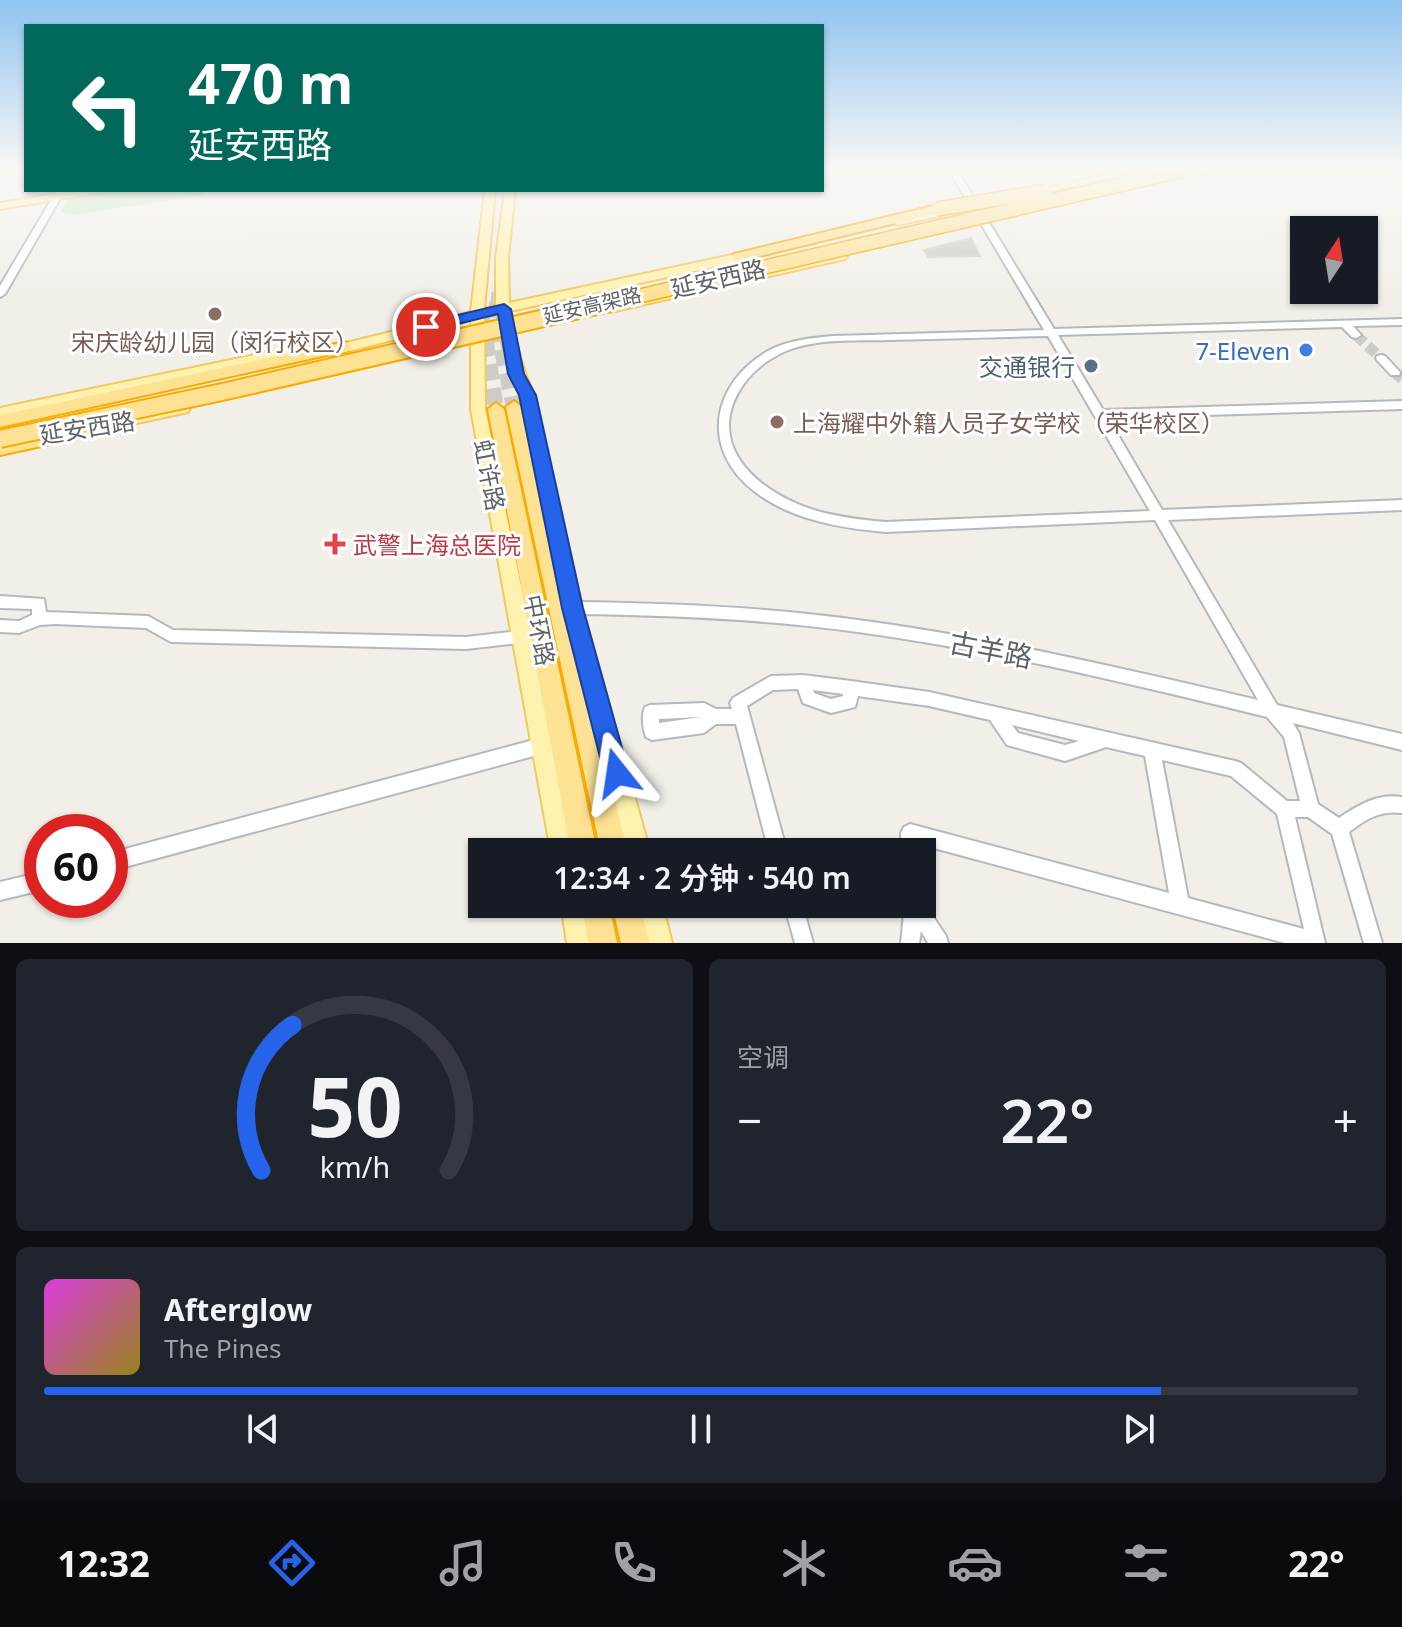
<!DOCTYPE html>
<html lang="zh">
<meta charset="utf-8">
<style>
:root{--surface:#171b24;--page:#20242c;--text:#f1f3f6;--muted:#9ea1a6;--line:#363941;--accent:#2563eb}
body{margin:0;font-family:"Noto Sans","Noto Sans SC",sans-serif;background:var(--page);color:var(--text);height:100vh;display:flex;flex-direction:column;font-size:30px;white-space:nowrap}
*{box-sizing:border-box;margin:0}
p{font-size:26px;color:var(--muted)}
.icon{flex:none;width:44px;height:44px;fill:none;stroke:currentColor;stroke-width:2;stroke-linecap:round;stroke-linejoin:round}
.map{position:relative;height:943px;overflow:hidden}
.drawer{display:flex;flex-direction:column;gap:16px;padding:16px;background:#0d0f14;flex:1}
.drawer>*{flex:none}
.top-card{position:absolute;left:24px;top:24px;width:800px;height:168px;border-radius:0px;box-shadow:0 2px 6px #0004;background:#00695c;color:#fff;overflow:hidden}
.needle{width:52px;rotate:12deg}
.buttons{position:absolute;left:1290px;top:216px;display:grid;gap:16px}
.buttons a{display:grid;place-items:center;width:88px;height:88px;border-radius:0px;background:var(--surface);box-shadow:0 2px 6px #0004;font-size:40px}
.speed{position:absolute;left:24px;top:814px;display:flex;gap:16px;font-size:40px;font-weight:700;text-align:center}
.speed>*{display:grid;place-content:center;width:104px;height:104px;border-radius:50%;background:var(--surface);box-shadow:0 2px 6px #0004;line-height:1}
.speed .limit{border:12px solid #d22;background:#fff;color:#111}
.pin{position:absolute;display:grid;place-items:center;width:68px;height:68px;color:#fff;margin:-34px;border:4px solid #fff;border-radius:50%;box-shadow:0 2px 8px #0007}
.me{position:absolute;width:88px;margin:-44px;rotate:345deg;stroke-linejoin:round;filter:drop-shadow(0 0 6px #0008)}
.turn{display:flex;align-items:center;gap:28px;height:168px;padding:0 32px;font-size:36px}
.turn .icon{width:104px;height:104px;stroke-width:2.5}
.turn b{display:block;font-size:56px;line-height:68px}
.big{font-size:60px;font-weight:600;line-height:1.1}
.drawer .card{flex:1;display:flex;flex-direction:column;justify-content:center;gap:12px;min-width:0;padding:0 28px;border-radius:12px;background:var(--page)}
.drawer .dial{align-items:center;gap:0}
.dial svg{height:208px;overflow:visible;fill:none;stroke:var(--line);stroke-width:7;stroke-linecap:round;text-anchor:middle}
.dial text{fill:var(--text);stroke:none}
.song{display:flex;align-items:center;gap:24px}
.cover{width:96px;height:96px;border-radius:12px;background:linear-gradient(135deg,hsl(300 70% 55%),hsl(50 70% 35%))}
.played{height:8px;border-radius:4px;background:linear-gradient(90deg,var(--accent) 85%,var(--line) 85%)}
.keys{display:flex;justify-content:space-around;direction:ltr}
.heat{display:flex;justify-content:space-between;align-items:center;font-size:44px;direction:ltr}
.drawer .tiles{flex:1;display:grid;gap:16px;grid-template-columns:1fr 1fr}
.card:last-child{grid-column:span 2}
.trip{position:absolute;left:468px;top:838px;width:468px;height:80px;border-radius:0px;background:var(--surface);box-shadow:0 2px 6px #0004;font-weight:600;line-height:80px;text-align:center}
.tab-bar{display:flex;height:128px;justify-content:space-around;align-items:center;background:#090b0e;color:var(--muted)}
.tab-bar .icon{width:56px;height:56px}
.tab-bar .on{color:var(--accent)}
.tab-bar b{font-size:36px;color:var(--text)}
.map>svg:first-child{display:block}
.green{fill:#c5e8c5}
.building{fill:#cccac5;stroke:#d6d1c6;stroke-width:2}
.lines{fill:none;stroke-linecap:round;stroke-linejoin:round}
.minor-tunnel{stroke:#ccccc8;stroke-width:11;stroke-dasharray:11 5;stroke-linecap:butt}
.highway-tunnel-far1{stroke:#ccccc8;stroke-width:13;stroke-dasharray:13 6;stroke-linecap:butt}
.highway-tunnel{stroke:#ccccc8;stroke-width:16;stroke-dasharray:16 8;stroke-linecap:butt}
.minor-casing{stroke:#b5b8bc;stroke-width:4}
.major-casing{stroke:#f2c960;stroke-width:4}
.highway-casing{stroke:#f9ab00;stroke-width:4}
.minor{fill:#fff;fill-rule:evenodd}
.major{fill:#fff2af;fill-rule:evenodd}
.highway{fill:#fde293;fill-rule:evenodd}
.highway-bridge-far1-casing{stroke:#f9ab00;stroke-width:16;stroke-linecap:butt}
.highway-bridge-casing{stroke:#f9ab00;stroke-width:20;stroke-linecap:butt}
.highway-bridge-far1{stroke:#fde293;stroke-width:13}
.highway-bridge{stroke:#fde293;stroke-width:16}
.route{fill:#2563eb;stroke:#184099;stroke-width:2}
.education-dot{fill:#8d6e63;stroke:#fff;stroke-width:3}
.shop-dot{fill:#3f7fe0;stroke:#fff;stroke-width:3}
.service-dot{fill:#5c6f8a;stroke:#fff;stroke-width:3}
.health-dot{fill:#e0444e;stroke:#fff;stroke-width:3}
.labels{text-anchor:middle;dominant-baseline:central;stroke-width:6;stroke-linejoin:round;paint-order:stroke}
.far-street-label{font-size:20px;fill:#5f6368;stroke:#fff}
.street-label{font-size:24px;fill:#5f6368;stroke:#fff}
.education-label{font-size:24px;fill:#785e54;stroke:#fff}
.shop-label{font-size:24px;fill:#366cbe;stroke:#fff;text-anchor:end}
.service-label{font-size:24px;fill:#4e5e75;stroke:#fff;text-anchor:end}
.health-label{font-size:24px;fill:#be3a42;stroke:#fff;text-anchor:start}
.near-street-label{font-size:28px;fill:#5f6368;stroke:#fff}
</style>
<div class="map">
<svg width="1402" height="943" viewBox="0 0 1402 943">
<rect width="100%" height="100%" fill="#f1efe8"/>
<path class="green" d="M119,190h88l-4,5 -129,20 -14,-3 9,-14z"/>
<path class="building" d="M971,238l9,18 -52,1 -4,-7z"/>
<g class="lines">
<g class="minor-tunnel">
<path d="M1356,335l25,23"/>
<path d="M1395,373l7,6"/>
</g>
<path class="highway-tunnel-far1" d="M497,304l1,-12"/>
<g class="highway-tunnel">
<path d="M497,302l-1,19 18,86"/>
<path d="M482,317l14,92"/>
</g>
<g class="minor-casing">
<g id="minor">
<path d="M949,170h8l97,159 348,-10v6l-49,1 8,9 -5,3 -4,-1 -10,-10 -284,8 45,75 299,-9v8l-294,9 54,92 240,-10v10l-234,10 109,185 125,29v16l-109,-27 6,10 19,71 21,14c19,-13 39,-25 63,-21v16c-22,-3 -36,6 -53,19l33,111h-18l-32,-109 -24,-17h-13l30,126h-40l-366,-99 1,8h-18l-1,-19 3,-6 6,-3 259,69 -24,-137 -39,-9 -41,14 -58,-16 -17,-25 -61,-14 -71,-10 -3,11 -24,6 -28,-10 -5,-14 -25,1 -26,16 40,146h-18l-33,-128h-20l-12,9 -52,7 -6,-3c-3,-8 -5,-21 -1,-30l5,-2 54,-2 12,6h16l-2,-6 3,-5 38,-22 32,-1 48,6 78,11 306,69 6,2 46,38h13l-16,-64 -17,-20c-135,-33 -271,-66 -409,-85 -95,-13 -190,-17 -285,-18l-5,-2 -2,-4 2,-4 5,-2c95,1 191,5 285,18 135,18 268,49 400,80l-103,-180 -269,12c-46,-4 -95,-12 -132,-41 -54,-42 -43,-107 14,-140 20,-11 43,-13 65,-15l211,-6zM1048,336l102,175 -264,11c-24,-2 -49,-5 -72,-12 -46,-14 -102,-54 -80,-109 10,-23 29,-40 52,-50 31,-13 69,-10 103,-11 53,-1 106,-3 159,-4zM813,690l30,4v2l-12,3 -17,-6zM701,717l-42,6v-4zM1012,725l67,16 -14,4 -47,-12zM1162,760l69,16 46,38 27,115 -116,-31z"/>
<path d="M57,190h8l-60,104 -5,3v-11z"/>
<path d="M1381,355l4,1 14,15 1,2 -1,2h-8l-14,-15 -1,-2 1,-2z"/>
<path d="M0,596l44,3 2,13 102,4 25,14 293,7 54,-6 5,2 2,4 -2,4 -5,2 -54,6 -295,-7 -25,-14 -91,-4 -15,1 -21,8 -19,-1v-12l19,1 13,-6v-6l-32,-1z"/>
<path d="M541,738l6,2 2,6 -2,6 -6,2 -431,117v-18z"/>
<path d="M42,872v18l-42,10v-18z"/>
<path d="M922,900l24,36 2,7h-20l-7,-12 -2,12h-18l4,-39h17z"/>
<path d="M784,904h18l11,39h-18z"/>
</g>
</g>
<g class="major-casing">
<g id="major">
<path d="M1127,170h18l-114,26 -5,-3z"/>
<path d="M1192,170h25l-5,3 -44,6 -5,-3z"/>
<path d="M1395,170h7v6l-4,-1z"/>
<path d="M79,190h24l-5,3 -98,16v-6z"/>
<path d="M485,190h10l-11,119 12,-3v-48l9,-68h10l-7,68 1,45 246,-53 6,4 -6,4 -245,53c4,30 11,56 24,84l48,213 68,244h-24l-62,-244 -44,-213c-12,-27 -20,-52 -23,-82l-13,3 1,93 90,443h-24l-80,-443v-89l-142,36 -6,-3 -39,4 -284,61v-10l284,-59 36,-4 6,3 145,-36z"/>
<path d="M954,207l5,3 -1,2 -60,13 -6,-3z"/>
<path d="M841,252l6,4 -2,3 -235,53 -6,-4 6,-4z"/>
<path d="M183,403l7,5 -2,4 -107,23 -8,-5 8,-5z"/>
<path d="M561,904h24l8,39h-26z"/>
<path d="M638,904h24l10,39h-26z"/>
</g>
</g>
<g class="highway-casing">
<g id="highway">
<path d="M1135,170h20l-78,20 -6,-4z"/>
<path d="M937,205l6,4 -2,3 -202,49 -7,-4 2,-3z"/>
<path d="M345,342l5,2v6l-350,77v-12z"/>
<path d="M514,401l8,6 105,445h-26l-95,-445z"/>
<path d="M496,403l8,6 93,443h-26l-83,-443z"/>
<path d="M95,423l9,6 -3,4 -101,22v-12z"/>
<path d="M581,904h28l8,39h-28z"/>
<path d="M612,904h28l9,39h-28z"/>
</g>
</g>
<use href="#minor" class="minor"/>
<use href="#major" class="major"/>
<use href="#highway" class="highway"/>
<g class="highway-bridge-far1-casing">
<g id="highway-bridge-far1">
<path d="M937,209l109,-18"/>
<path d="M605,304l579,-134"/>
</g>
</g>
<g class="highway-bridge-casing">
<path id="highway-bridge" d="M0,439l222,-47 392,-90"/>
</g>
<use href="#highway-bridge-far1" class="highway-bridge-far1"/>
<use href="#highway-bridge" class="highway-bridge"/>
</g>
<linearGradient id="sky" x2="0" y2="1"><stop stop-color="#8fc3f1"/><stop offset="0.56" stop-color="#f9f8f5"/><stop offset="1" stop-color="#f9f8f5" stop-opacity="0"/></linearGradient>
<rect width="1402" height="302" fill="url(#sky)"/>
<path class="route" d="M504,304l7,5 13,65 12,21 47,213 46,165 -3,9 -9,3 -9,-3 -4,-9 -42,-165 -43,-213 -11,-21 -10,-60 -72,18 -8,-5 2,-3z"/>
<g class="education-dot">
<circle cx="215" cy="314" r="8"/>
<circle cx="777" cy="422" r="8"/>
</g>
<circle class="shop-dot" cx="1306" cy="350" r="8"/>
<circle class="service-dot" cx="1091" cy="366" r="8"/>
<path class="health-dot" d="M331 532h8v8h8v8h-8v8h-8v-8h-8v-8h8z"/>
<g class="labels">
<g class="far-street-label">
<text transform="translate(592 305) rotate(-13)">延安高架路</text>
</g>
<g class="street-label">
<text transform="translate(718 278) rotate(-13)">延安西路</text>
<text transform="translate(87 427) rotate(-9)">延安西路</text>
<text transform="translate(490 475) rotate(79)">虹许路</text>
<text transform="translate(540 630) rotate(79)">中环路</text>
</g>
<g class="education-label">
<text x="215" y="341">宋庆龄幼儿园（闵行校区）</text>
<text x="793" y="422" text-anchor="start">上海耀中外籍人员子女学校（荣华校区）</text>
</g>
<g class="shop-label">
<text x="1290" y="350">7-Eleven</text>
</g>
<g class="service-label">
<text x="1075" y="366">交通银行</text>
</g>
<g class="health-label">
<text x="353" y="544">武警上海总医院</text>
</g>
<g class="near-street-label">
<text transform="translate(991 649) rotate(11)">古羊路</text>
</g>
</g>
</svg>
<div class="buttons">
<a><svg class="needle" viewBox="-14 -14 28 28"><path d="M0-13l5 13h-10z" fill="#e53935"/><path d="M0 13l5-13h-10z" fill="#9ea1a6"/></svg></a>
</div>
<div class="speed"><div class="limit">60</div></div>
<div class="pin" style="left:426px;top:327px;background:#d93025"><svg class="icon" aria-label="arrive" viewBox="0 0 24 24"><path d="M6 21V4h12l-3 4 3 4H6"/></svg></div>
<svg class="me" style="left:617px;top:773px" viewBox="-20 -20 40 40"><path d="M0-17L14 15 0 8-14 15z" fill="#2563eb" stroke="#fff" stroke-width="4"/></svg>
<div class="trip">12:34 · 2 分钟 · 540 m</div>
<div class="top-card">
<div class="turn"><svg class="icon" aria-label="left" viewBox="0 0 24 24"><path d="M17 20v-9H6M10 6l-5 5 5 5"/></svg><div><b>470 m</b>延安西路</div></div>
</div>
</div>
<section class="drawer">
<div class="tiles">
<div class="card dial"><svg viewBox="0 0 100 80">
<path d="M14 69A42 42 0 1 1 86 69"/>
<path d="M14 69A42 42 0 0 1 26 13" stroke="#2563eb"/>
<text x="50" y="56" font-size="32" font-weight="700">50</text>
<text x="50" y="72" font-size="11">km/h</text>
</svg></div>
<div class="card"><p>空调</p>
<div class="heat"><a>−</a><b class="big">22°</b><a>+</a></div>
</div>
<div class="card">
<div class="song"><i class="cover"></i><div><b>Afterglow</b><p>The Pines</p></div></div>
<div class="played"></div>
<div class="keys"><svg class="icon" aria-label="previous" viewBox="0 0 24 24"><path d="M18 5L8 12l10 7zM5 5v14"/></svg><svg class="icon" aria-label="pause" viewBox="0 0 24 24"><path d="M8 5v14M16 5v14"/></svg><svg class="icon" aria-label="next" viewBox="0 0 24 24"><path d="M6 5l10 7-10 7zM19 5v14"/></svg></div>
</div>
</div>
</section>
<nav class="tab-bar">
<b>12:32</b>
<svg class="icon on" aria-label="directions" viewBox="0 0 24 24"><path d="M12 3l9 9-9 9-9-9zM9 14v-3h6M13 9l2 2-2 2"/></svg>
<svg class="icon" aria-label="music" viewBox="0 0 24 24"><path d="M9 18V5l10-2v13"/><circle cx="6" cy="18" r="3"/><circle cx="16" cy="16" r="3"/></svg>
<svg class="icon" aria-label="phone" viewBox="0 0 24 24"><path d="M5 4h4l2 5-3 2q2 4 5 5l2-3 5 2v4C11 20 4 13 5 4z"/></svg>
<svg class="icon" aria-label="climate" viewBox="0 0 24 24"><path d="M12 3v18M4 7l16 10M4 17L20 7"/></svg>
<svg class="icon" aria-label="car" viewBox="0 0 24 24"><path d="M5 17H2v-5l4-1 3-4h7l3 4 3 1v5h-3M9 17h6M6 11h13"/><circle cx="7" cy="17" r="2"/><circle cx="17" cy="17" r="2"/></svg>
<svg class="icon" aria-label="filters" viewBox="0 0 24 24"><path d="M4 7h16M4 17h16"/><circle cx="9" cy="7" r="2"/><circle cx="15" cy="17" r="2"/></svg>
<b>22°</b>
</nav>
